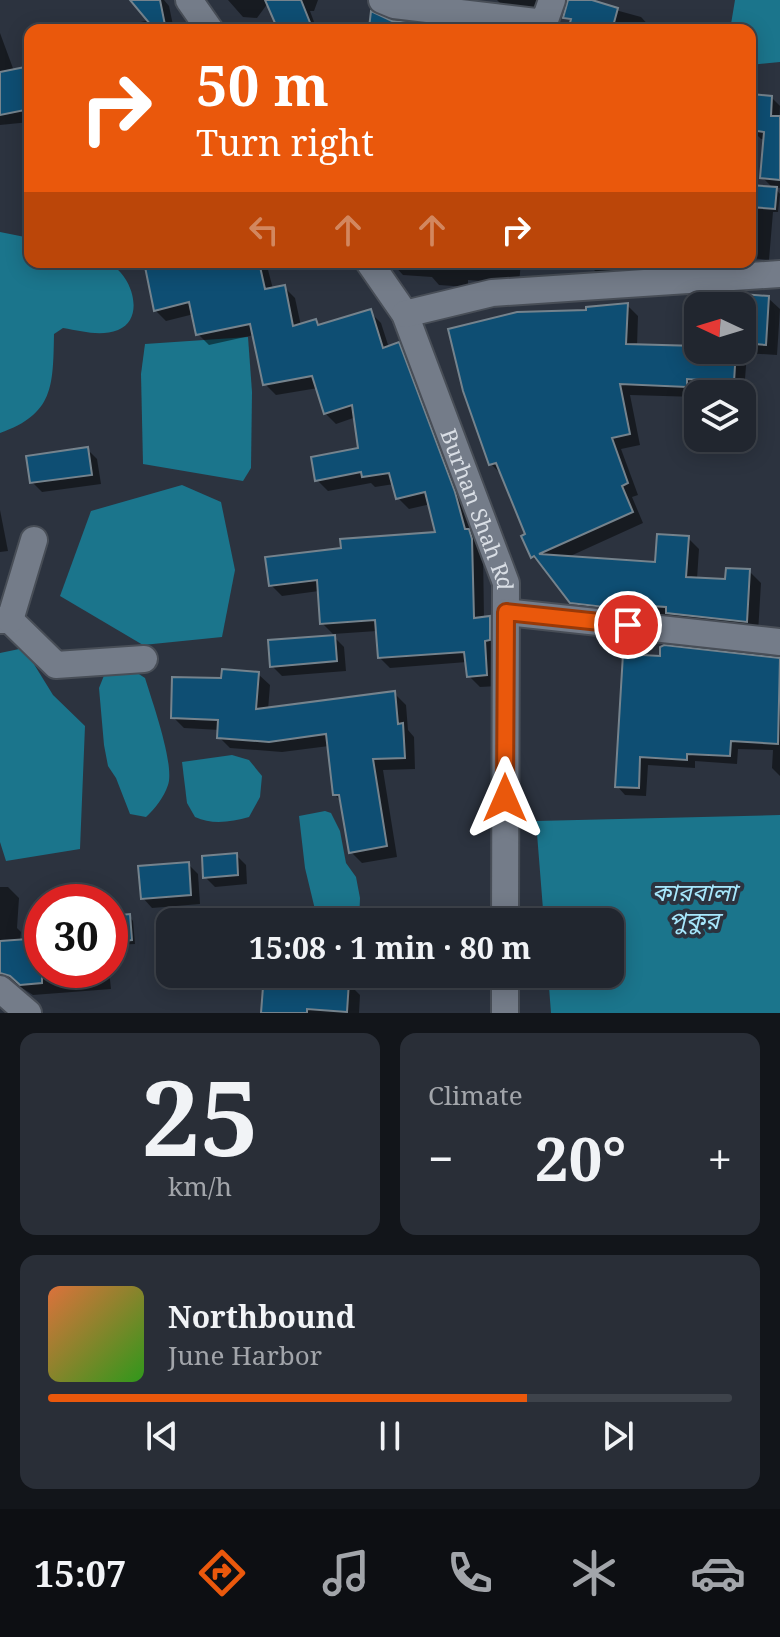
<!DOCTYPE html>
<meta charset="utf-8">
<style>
:root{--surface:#21262f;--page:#292e37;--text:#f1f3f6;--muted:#a2a5aa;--line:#3e434b;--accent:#ea580c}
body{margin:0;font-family:"Noto Serif","Noto Sans Bengali",serif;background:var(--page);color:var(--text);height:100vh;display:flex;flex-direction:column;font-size:30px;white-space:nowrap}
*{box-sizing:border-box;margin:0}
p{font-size:26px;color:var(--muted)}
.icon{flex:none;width:44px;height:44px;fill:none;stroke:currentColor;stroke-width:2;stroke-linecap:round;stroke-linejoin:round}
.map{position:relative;height:1013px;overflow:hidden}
.details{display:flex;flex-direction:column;gap:20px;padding:20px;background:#12151a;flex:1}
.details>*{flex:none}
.top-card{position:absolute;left:24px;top:24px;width:732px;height:244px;border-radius:16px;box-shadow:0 4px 20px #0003,0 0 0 2px var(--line);background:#ea580c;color:#fff;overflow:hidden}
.needle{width:52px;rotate:274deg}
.fabs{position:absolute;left:684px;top:292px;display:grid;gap:16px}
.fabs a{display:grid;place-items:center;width:72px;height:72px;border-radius:16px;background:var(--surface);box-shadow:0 4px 20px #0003,0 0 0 2px var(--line);font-size:40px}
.speed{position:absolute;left:24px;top:884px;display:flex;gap:16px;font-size:40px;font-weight:700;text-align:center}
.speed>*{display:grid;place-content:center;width:104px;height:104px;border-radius:50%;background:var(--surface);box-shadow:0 4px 20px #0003,0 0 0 2px var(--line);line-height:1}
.speed .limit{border:12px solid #d22;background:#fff;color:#111}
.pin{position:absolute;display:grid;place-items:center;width:68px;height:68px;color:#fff;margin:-34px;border:4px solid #fff;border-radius:50%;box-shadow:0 2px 8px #0007}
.me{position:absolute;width:88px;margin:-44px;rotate:0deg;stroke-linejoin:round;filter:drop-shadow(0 0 6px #0008)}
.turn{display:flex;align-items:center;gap:28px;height:168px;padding:0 40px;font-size:36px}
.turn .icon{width:104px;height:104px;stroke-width:2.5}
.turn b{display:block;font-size:56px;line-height:68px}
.lanes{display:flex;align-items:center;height:76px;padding:0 40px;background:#0003;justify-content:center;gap:40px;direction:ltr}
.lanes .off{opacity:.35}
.big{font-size:60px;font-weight:700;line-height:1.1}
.details .widget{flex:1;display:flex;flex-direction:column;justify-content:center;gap:12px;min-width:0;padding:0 28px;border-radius:16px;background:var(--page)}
.details .dial{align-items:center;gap:0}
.dial b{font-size:104px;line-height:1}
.song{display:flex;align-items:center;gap:24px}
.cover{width:96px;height:96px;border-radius:12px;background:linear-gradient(135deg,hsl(20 70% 55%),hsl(110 70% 35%))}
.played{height:8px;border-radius:4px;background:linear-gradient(90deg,var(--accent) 70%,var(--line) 70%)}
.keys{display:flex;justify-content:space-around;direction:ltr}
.heat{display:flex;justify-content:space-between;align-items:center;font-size:44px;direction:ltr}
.details .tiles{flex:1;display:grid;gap:20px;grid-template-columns:1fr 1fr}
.widget:last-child{grid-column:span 2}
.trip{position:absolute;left:156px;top:908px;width:468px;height:80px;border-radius:16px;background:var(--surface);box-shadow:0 4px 20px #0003,0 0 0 2px var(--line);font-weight:700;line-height:80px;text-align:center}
.dock{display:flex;height:128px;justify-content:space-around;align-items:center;background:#0d0f13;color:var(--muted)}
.dock .icon{width:56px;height:56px}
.dock .selected{color:var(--accent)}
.dock b{font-size:36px;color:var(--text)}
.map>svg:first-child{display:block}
.water{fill:#1b758c}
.shadow{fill:#0007}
.building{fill:#0e4e73;stroke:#75838d;stroke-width:2}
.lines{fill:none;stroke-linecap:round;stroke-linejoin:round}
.minor-casing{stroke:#484e57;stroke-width:30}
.minor{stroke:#747c89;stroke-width:26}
.route-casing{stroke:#983908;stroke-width:20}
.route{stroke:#ea580c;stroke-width:14}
.labels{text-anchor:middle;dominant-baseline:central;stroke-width:8;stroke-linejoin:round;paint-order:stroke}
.street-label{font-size:22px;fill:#d9dee5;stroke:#2c333f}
.water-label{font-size:24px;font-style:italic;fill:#a7e7fc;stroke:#2c333f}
</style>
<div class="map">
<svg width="780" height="1013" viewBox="0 0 780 1013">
<rect width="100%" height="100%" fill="#2c333f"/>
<g class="water">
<path d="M735,0h45v62l-30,3v-35h-20z"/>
<path d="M0,232l30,6v24c20,0 56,-4 74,0 26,6 44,56 14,68 -18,7 -36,1 -55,-2l-9,6c-1,52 0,80 -54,99z"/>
<path d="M248,337l4,55 -1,76 -8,13 -100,-17 -2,-90 4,-30z"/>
<path d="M182,485l39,17 14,68 -13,67 -79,8 -83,-49 31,-85z"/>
<path d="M24,648l29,47 32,31 -5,123 -74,12 -6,-19v-189z"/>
<path d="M125,665l20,13c7,23 30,87 23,107 -4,12 -13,24 -22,32l-16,-3 -14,-36 -8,-12 -4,-21 -5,-57 8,-20z"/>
<path d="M232,755l17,5 13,16 -2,21 -11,20c-18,5 -37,8 -54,0l-8,-14 -5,-41z"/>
<path d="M325,811l6,2 9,18 6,32 10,14 4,21 -1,24h-41l-13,-54 -6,-52z"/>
<path d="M780,815v198h-229l-3,-39h62v-52h-66l-8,-101z"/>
</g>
<g class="shadow">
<path d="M133,0h31l5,6 5,24h-67l42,-10z"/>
<path d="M228,0h90l-4,11h-4l7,19h-37l-12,-27 -11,15 -14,-1z"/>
<path d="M497,0h58l-3,9 -40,6z"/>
<path d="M579,0l62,17 12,13h-83z"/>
<path d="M392,23l59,7h-77l-3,-3z"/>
<path d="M0,33l14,38 16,-3v54l-30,3z"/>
<path d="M771,97l9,9 -2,35 -17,-2 -10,-10z"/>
<path d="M780,148v40l-6,-1 6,7 -2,18h-5l-4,48 -17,-2 -2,-41 2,-30 22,2 -12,-12z"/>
<path d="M146,262h120l7,27 11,-2 11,11 6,28 15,-5 5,6 49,-15 11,11 8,25 9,-3 11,11 56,149 9,32 9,14 1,68 5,-1 11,11 -2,57 -18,1 -11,-11 -2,-14 -77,6 -11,-11 -2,-26 -44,3 -11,-11 -3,-32 -37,5 -11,-11 72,-35 95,-17 -7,-29 -22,5 -11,-11 -4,-14 -19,3 -4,-4 -43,8 -11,-11 43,-30 -4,-33 -20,7 -11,-11 -7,-25 -42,7 -11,-11 -11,-49 -45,10 -11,-11 -4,-20 -28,7 -11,-11z"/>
<path d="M391,262h130l-2,22 -51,-4v7l-29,-2 -7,-8 -29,-2z"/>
<path d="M595,262h152l-1,7 -143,9 -9,-8z"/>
<path d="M735,295l33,3 12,11 -3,46 -30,-2 -3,39 -46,-3 -1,8 -67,-2 10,50 -19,4 17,46 -6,2 11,26 -77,35 91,6 31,-26 11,11 -2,30 30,2 22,-10 12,12 -3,50 -79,-9 -7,-7 -88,-4 -52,-57 -4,-21 -26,-60 -11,-11 97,-152 39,-7 11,11 -1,30 59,2 2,-29v31h44v-44h-43v-9z"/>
<path d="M87,449l10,10 4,25 -59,8 -10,-10z"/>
<path d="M0,510l8,41 -8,1z"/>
<path d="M334,637l10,10 2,24 -64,5 -10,-10z"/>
<path d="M625,656l155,4v116l-8,-8 1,-18 -35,-1 -1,15 -42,-3v7l-47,-3 -2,31 -21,-1 -8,-9z"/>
<path d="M258,674l12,11 -2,25 126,-17 12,12 2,25 6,7 1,32 -32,1 14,87 -35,6 -11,-11 -9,-50 -7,-7 -6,-49 -47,6 -52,-4 -11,-11 1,-7 -36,-2 -11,-11 50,-37z"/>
<path d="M236,855l10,10 1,19 -32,3 -10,-10z"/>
<path d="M188,864l10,10 2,30 -48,4 -9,-10z"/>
<path d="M0,887h8l11,11 -2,30 4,4 -1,9 22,-1v30h67l2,19 -78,6 -17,-11 -16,3z"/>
<path d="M129,916l4,5 2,23 -20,1 -4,-4 -1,-23z"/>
<path d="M170,946v22h-4l-5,-4 -1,-17z"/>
<path d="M266,974h55v7l27,2 12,12 -1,18h-96z"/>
</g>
<g class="building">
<path d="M130,0h30l6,30h-11z"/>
<path d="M265,0h36l12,30h-35z"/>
<path d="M568,0h24l26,8 -6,22h-44l3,-11 -8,-1z"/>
<path d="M371,11l21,10 41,5v4l-64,-2z"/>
<path d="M30,66v43l-30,6v-43z"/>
<path d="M752,94l20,2 -1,20h9v64l-20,-2 4,-46 -14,-2z"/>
<path d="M750,185l27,2 -2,22 -25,-2z"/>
<path d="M144,262h115l6,27 20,-4 8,41 23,-7 2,6 53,-16 12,39 16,-6 56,150 10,37h4l3,10 2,79 16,-2v24l-5,1 2,34 -20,2 -3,-25 -86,6 -3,-38 -55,4 -3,-44 -48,6 -4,-29 76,-9 -1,-9 95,-7 -10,-40 -29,7 -7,-26 -27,4 -1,-5 -46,9 -4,-24 47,-9 -6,-43 -28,9 -12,-38 -49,9 -13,-61 -54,11 -7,-33 -35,9z"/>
<path d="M735,293l-1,13h-37v-11z"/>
<path d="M742,294l27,2 -3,49 -24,-2z"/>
<path d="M628,303l-2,41 72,2v4h38l-2,32 -47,-3v8l-67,-3 10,50 -18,4 16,45 -6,3 11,26 -94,42 116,8 2,-28 32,2 -3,41 39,2 1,-11 24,1 -3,53 -81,-9v-6l-62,-4v4l-34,-4 -36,-47 -3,2 -10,-22 4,-2 -29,-71 -7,2 -26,-74 -15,-62 69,-17 69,-2v-3z"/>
<path d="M88,447l4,28 -62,8 -4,-27z"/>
<path d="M335,635l2,26 -67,6 -2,-27z"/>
<path d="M664,645l116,13 -2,86 -47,-3 -1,15 -43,-2v6l-47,-3 -1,31 -24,-1 8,-133 37,2v-9z"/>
<path d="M222,669l37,3 -3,37 139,-18 3,33 5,-1 2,35 -32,1 14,87 -38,7 -10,-58h-6l-7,-61 -57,8 -52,-4 1,-18 -47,-2 1,-41 49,1z"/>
<path d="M237,853l1,22 -35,3 -1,-22z"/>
<path d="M189,862l2,33 -50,4 -3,-33z"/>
<path d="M130,914l2,26 -22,2v-26z"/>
<path d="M42,938v45l-22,2 -10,-9 -10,-3v-32z"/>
<path d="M264,974h46l-1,4 40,3 -2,31 -40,-3v4h-46z"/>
</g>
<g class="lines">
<g class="minor-casing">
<g id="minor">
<path d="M189,0l21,30"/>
<path d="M382,0l12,5 150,18 8,-23"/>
<path id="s1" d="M369,262l36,52 101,269 -1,339"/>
<path d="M405,314l87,-21 288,-19"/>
<path d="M506,612l274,30"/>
<path d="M0,620h10l46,45 88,-6"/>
<path d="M10,620l24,-80"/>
<path d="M505,974v39"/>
<path d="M0,989l28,24"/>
</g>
</g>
<use href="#minor" class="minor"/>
</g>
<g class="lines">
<g class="route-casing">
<path id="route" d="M505,798l1,-186 122,13"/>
</g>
<use href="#route" class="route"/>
</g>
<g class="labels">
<g class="street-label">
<text stroke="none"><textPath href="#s1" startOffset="272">Burhan Shah Rd</textPath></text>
</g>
<g class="water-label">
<text x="694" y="891">কারবালা<tspan x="694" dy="28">পুকুর</tspan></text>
</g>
</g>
</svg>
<div class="fabs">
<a><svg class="needle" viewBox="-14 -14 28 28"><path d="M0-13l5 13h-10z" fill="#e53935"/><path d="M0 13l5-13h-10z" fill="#a2a5aa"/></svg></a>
<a><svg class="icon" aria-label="layers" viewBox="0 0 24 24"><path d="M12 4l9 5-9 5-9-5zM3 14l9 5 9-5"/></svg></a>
</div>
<div class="speed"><div class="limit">30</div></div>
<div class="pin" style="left:628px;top:625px;background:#d93025"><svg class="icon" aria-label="arrive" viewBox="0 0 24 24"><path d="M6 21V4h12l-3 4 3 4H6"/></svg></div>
<svg class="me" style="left:505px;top:798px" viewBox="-20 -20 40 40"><path d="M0-17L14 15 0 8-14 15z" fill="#ea580c" stroke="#fff" stroke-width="4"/></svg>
<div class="trip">15:08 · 1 min · 80 m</div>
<div class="top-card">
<div class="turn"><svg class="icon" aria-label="right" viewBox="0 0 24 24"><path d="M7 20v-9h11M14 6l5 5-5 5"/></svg><div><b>50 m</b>Turn right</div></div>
<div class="lanes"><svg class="icon off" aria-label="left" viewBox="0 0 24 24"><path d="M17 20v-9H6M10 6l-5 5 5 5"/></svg><svg class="icon off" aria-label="ahead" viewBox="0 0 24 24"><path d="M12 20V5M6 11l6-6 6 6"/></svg><svg class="icon off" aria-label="ahead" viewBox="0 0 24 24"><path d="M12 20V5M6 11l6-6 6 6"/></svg><svg class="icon" aria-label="right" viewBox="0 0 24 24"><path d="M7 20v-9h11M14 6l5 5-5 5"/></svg></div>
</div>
</div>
<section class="details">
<div class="tiles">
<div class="widget dial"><b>25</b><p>km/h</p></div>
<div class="widget"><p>Climate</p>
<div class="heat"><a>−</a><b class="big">20°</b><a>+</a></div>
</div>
<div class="widget">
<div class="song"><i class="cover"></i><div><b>Northbound</b><p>June Harbor</p></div></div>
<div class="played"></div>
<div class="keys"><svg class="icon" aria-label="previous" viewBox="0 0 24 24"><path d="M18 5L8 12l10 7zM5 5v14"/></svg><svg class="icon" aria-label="pause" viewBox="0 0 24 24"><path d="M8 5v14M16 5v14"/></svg><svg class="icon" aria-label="next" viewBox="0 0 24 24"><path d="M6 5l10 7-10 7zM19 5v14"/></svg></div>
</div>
</div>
</section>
<nav class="dock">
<b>15:07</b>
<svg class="icon selected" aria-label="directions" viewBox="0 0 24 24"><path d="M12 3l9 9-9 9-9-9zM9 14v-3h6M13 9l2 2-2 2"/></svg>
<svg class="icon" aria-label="music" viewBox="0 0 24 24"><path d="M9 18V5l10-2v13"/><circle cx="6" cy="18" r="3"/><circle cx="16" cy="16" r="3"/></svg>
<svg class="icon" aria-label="phone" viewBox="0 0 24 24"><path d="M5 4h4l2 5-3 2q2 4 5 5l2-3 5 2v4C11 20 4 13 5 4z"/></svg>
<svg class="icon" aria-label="climate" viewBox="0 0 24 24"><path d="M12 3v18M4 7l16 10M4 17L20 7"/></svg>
<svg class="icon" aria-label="car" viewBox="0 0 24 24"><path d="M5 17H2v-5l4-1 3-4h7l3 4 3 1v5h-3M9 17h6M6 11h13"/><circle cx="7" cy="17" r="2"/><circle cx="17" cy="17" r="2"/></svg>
</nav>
